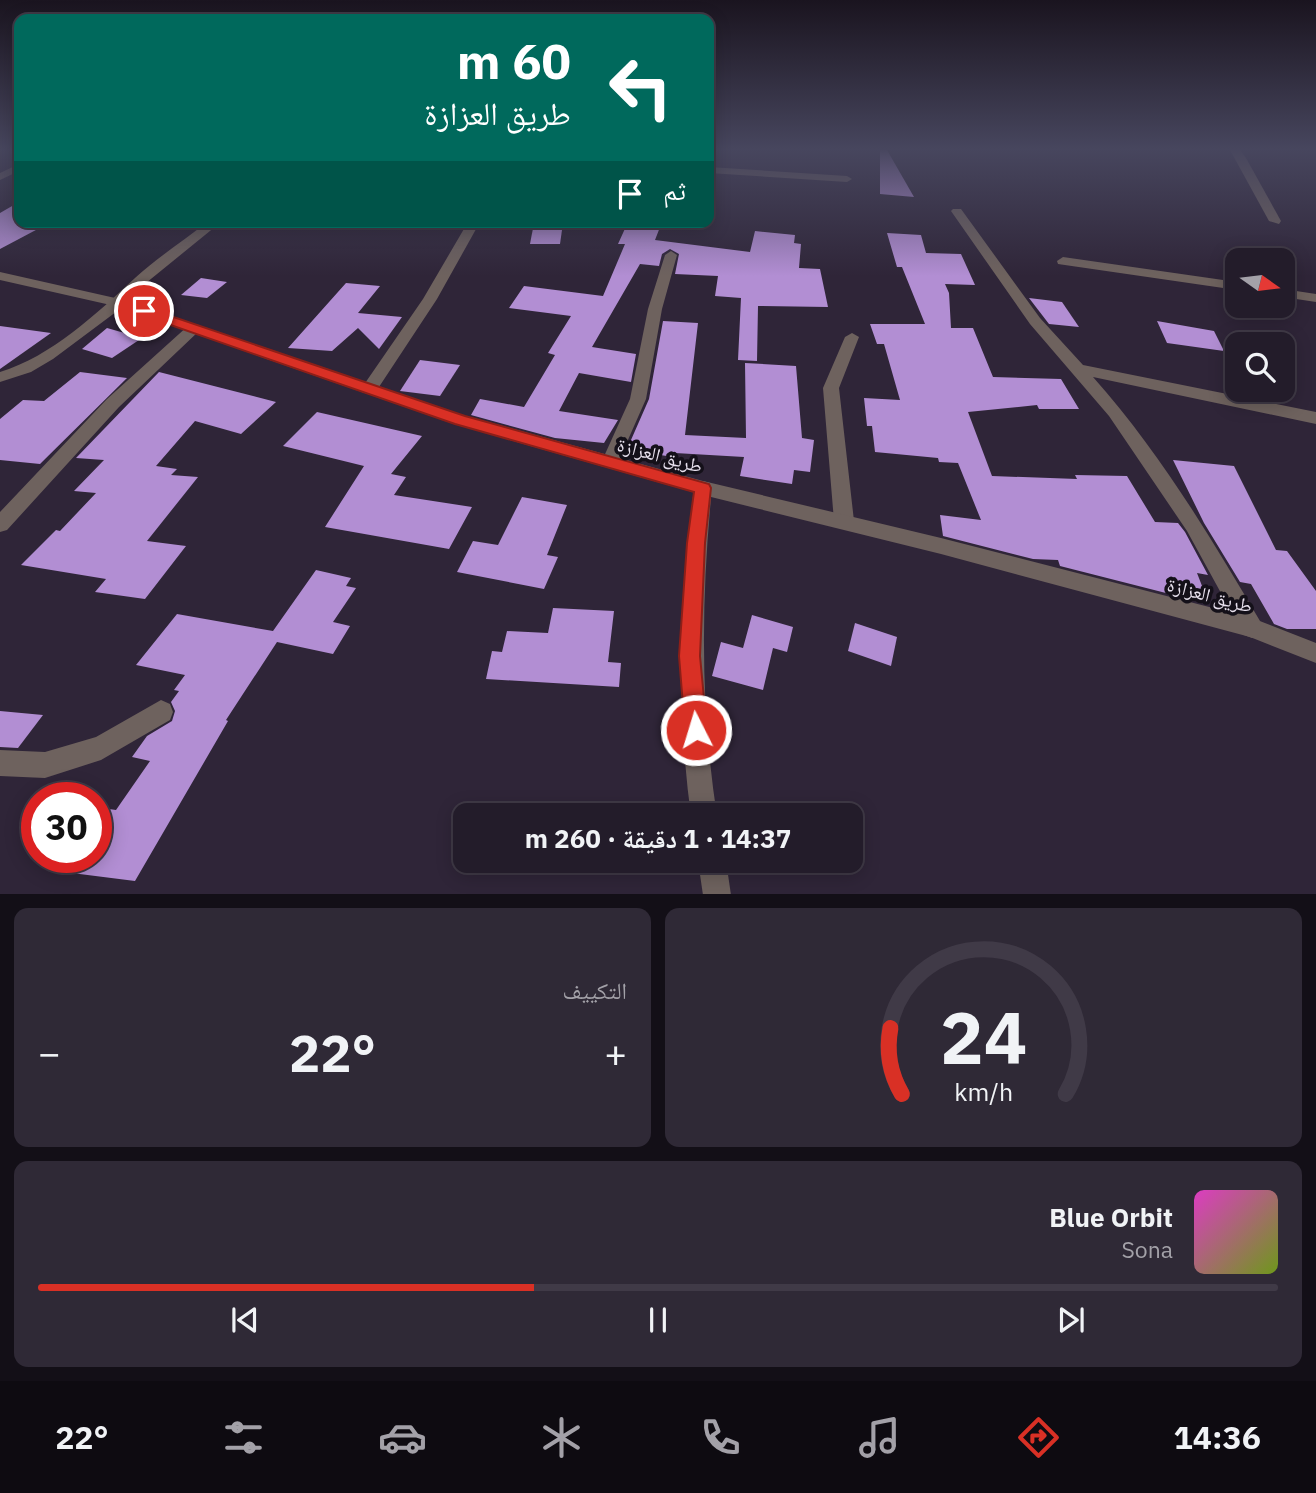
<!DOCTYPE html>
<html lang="ar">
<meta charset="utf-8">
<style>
:root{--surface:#231c2a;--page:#2f2936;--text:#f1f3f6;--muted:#a3a1a8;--line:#403a47;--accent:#d93025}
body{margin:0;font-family:"IBM Plex Sans","Noto Naskh Arabic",sans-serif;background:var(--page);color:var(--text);direction:rtl;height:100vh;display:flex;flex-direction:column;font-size:26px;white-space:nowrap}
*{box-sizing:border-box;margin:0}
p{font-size:23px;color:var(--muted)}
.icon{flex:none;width:38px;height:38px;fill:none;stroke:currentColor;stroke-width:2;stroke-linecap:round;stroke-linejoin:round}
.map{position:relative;height:894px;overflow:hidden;direction:ltr}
.panel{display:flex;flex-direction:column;gap:14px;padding:14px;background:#130f17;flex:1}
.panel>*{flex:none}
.banner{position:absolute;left:14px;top:14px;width:700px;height:214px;border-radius:14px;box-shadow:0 4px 18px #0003,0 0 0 2px var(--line);direction:rtl;background:#00695c;color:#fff;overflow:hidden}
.needle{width:46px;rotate:104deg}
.controls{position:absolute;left:1225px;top:248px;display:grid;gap:14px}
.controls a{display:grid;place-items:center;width:70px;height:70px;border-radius:14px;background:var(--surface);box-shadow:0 4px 18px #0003,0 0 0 2px var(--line);font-size:35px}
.speed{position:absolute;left:21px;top:782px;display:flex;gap:14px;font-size:35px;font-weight:700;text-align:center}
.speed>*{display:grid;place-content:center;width:91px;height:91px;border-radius:50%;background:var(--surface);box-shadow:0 4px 18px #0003,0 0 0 2px var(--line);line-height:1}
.speed .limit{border:10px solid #d22;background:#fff;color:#111}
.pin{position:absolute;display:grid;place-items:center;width:60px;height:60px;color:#fff;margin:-30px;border:4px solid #fff;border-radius:50%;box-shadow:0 2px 7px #0007}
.me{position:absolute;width:77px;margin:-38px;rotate:355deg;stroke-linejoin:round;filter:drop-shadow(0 0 5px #0008)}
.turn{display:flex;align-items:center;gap:24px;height:147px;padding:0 28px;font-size:32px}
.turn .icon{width:91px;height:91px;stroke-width:2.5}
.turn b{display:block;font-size:49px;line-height:60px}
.then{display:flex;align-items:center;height:66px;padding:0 28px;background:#0003;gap:14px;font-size:26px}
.big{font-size:52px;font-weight:700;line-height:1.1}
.panel .tile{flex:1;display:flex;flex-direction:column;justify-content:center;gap:10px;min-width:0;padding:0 24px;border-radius:14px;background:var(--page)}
.panel .dial{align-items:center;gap:0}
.dial svg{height:182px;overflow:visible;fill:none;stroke:var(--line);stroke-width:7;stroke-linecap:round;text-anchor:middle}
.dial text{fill:var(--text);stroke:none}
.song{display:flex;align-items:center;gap:21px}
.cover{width:84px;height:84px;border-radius:10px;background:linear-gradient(135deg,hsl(310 70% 55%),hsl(80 70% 35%))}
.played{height:7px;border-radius:4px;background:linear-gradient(90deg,var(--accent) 40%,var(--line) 40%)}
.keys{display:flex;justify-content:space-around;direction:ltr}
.heat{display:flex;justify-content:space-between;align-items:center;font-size:38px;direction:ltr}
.panel .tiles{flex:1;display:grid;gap:14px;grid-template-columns:1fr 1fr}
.tile:last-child{grid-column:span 2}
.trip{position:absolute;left:453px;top:803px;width:410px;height:70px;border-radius:14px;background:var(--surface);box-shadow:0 4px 18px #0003,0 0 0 2px var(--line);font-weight:700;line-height:70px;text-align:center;direction:rtl}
.menu{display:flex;height:112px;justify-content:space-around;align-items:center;background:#0e0b11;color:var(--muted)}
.menu .icon{width:49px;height:49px}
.menu .on{color:var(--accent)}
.menu b{font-size:32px;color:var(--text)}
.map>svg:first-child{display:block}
.building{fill:#b28ed3}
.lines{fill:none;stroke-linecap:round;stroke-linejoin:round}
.minor{fill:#6e625e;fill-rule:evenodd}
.tertiary{fill:#6e625e;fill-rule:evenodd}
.route{fill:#d93025;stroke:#8d1f18;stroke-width:2}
.labels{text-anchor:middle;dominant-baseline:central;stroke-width:7;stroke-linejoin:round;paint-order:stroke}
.street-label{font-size:19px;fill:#e7e0ed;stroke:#141019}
</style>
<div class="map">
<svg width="1316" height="895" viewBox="0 0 1316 895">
<rect width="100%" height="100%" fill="#2f2538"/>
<g class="building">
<path d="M880,150h7l27,47 -34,-3z"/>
<path d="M19,202v20h32l-51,27v-36z"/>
<path d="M628,222h34l-7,18 95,12 5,-21 40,4 -1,8 7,1 -2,24 21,1 8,38 -70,-1 -1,55 -19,-1 3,-62 -26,-2 3,-20 -43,-2 4,-20 -9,-5 -8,5 -3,12 -19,-2 -48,83 44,7 -5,28 -52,-9 -20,38 59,9 -14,23 -49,-5 -84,-23 9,-16 44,8 31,-52 -7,-2 23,-37 -62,-8 15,-22 79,10 22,-52h-7z"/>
<path d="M534,223h29l-3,21h-30z"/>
<path d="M887,233l34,2 5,18 35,1 14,31 -30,-1 4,9 2,35h22l20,49 68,2 18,30h-40l-2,-4 -69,7 24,64 85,3 -2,-4 52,1 28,46 23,1 7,9 23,43 -11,-2 12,31 -149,-38 -2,-6 -25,-1 -90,-23 -3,-21 41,5 -23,-57 -19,-1 -1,-4 -63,-6 -3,-26h-5l-3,-28 36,2 -16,-56h-7l-7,-20h55l-23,-57h-5z"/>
<path d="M201,278l26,4 -20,16 -26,-3z"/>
<path d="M346,283l34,3 -22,27 44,4 -23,32 -21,-21 -26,23 -44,-3z"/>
<path d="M1029,298l33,4 17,25 -30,-3z"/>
<path d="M663,321l35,2 -13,112 61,3 -1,-75 51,3 6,72 12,2 -4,32 -16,-2 -2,14 -52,-8 4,-19 -69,-4 -1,4 -42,-6 -1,-11 18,-41z"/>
<path d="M1157,321l57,10 10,20 -57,-8z"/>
<path d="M0,326l51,7 -51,36z"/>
<path d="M107,328l35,10 -30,20 -30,-9z"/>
<path d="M420,360l40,5 -20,31 -40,-5z"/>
<path d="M80,372l47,6 -87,86 -40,-4v-41l23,-19 21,1z"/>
<path d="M159,372l117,30 -35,32 -46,-13 -39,45 21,3 -6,6 27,2 -51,64 39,5 -41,53 -50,-7 11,-13 -85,-14 35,-35 4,1 36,-38 -22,-2 30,-31 -28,-2z"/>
<path d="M317,412l105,24 -31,38 15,3 -12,18 78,12 -23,42 -124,-22 39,-61 -81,-20z"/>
<path d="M1173,460l61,6 42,84 11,1 29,40v38h-29l-13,-5 -23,-40 -11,-2 -36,-59z"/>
<path d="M522,497l45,8 -20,50 11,2 -14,32 -87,-17 16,-31 25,4z"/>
<path d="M316,570l35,8 -5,8 10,2 -23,34 17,4 -17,28 -56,-12 -51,78 2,1 -93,160 -87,-11 1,-12h47v-40l6,-10 14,2 34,-49 -18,-4 15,-21 25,-15 3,-10 -4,-9 8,-11 -5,-1 11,-15 -49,-10 41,-51 96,17z"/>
<path d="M553,608l61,3 -6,51 13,1 -2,24 -133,-8 6,-28 10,1 5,-21 41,2z"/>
<path d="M752,615l41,12 -6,25 -14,-4 -10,42 -51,-14 9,-34 22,6z"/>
<path d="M855,623l42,14 -6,29 -43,-15z"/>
<path d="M0,711l43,4 -25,33 -18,-1z"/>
</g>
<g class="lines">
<g class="minor">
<path d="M1230,150h10l6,8 35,63 -2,3 -10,-3z"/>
<path d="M19,164v7l-19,9v-7z"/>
<path d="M709,167l138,9 5,3 -5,3 -138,-9z"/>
<path d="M953,209h8l79,109 43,47 233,47v12l-223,-47c66,74 117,159 167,244l3,7 -3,7 -8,3 -8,-3 -57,-104 -78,-115 -79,-92 -79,-113z"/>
<path d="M207,222h14l-75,61 -22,23 -71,53 -22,13 -31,10v-10c52,-16 96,-58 135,-94 22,-20 48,-37 72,-56z"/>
<path d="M468,222h12l-43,77 -62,94h-12l-2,-4 62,-90z"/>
<path d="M671,251l6,4 -15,54 -16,90 -30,68h-12l-3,-4 29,-64 18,-90 17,-54z"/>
<path d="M1063,257l174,25v8l-179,-26 -1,-3z"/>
<path d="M1283,289l33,5v8l-33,-5z"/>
<path d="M194,324l5,1v6l-80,76 -112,123 -7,2v-20l107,-113 82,-74z"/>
<path d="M852,333l7,4 -20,51 15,133 -3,5h-14l-3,-5 -11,-133 22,-51z"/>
<path d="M703,481l7,2 2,5c-11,110 -12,218 5,328h-26c-15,-110 -11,-218 3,-328l2,-5z"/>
<path d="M161,700l9,4 3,8 -3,8 -69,40 -56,18 -45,-2v-26l45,2 51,-15z"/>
<path d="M698,861h28l5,34h-28z"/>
</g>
<path class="tertiary" d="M0,272l124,28 342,116 237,65 238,57 311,80 64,25v20l-66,-26 -309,-83 -238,-59 -249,-71 -339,-118 -115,-26z"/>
</g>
<linearGradient id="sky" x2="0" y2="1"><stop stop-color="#1a141f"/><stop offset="0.54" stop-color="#47465e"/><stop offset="1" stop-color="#47465e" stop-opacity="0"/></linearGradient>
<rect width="1316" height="276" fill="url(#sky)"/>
<path class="route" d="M144,307l321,109 244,68 2,4 -6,55 -5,113 7,74 -3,8 -8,3 -8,-3 -3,-8 -6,-74 8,-113 7,-51 -239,-68 -316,-110v-6z"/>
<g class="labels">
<g class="street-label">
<text transform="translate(660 455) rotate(15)">طريق العزازة</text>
<text transform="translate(1210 595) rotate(15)">طريق العزازة</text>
</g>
</g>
</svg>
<div class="controls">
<a><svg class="needle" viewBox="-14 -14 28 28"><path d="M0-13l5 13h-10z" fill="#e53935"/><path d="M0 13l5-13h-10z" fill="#a3a1a8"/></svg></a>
<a><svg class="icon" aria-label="search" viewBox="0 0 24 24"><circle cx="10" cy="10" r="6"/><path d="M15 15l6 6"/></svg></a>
</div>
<div class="speed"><div class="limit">30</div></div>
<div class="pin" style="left:144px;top:311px;background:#d93025"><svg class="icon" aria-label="arrive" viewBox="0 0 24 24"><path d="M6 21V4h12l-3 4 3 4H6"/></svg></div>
<svg class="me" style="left:696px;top:730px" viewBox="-20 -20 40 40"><circle r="17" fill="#d93025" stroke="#fff" stroke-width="3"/><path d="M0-11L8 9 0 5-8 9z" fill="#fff"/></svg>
<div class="trip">14:37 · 1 دقيقة · 260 m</div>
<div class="banner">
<div class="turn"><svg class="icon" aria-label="left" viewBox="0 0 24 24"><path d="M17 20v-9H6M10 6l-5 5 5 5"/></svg><div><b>60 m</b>طريق العزازة</div></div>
<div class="then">ثم<svg class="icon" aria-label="arrive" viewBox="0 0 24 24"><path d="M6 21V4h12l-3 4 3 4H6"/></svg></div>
</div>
</div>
<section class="panel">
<div class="tiles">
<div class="tile dial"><svg viewBox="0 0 100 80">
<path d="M14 69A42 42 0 1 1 86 69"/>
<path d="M14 69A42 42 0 0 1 9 40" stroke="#d93025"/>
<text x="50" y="56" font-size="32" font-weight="700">24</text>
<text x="50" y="72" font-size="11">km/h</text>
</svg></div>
<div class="tile"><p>التكييف</p>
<div class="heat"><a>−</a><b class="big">22°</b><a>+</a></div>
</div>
<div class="tile">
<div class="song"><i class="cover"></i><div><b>Blue Orbit</b><p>Sona</p></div></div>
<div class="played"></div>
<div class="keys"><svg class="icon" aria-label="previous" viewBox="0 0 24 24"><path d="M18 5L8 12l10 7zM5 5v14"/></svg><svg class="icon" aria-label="pause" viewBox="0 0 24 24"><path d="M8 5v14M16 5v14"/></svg><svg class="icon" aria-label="next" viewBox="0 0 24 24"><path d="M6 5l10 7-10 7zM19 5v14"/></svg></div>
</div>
</div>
</section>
<nav class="menu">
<b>14:36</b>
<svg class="icon on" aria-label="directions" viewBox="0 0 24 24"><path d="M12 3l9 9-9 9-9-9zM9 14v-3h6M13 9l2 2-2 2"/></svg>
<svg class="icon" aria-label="music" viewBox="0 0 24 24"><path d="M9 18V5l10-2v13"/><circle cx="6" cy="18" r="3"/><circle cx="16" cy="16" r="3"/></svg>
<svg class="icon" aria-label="phone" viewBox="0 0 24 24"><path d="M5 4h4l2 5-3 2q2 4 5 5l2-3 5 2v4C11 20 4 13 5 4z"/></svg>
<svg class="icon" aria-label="climate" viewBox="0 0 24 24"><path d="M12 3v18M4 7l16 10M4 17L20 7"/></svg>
<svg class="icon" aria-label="car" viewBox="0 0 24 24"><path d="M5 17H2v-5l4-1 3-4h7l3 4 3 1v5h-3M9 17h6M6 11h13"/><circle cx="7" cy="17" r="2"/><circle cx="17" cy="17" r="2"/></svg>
<svg class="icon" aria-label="filters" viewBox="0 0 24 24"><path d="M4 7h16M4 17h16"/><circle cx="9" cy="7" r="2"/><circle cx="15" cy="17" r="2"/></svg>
<b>22°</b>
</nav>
